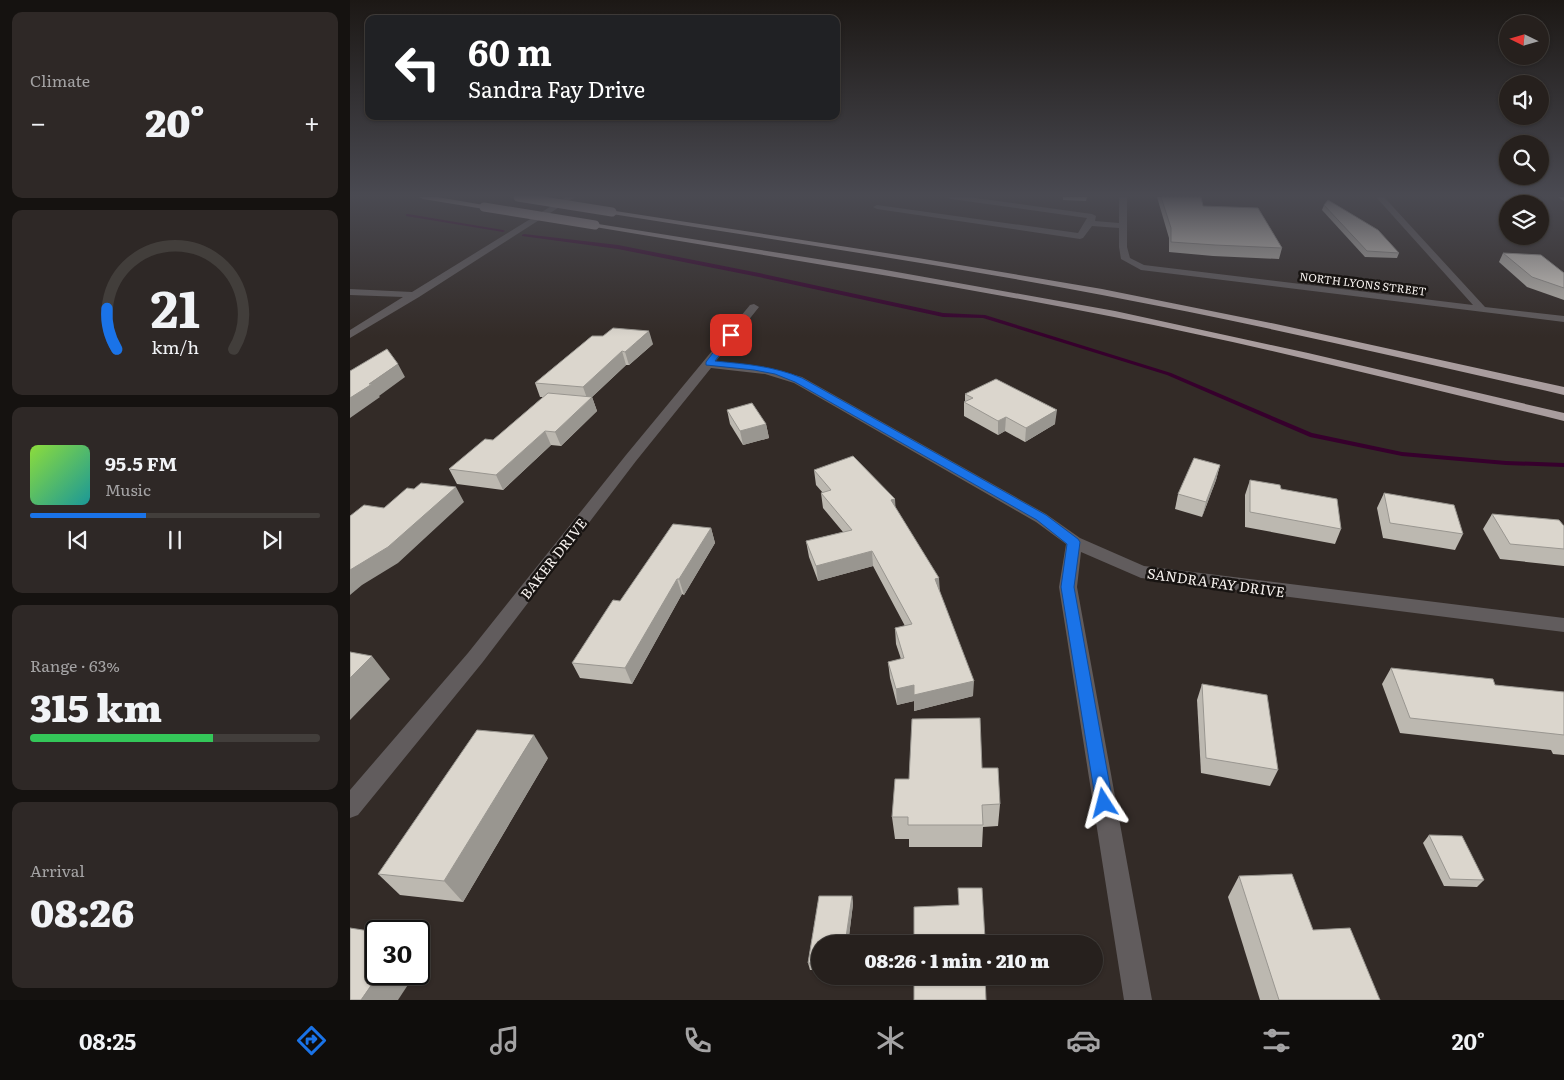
<!DOCTYPE html>
<meta charset="utf-8">
<style>
:root{--surface:#26201d;--page:#2e2826;--text:#f1f3f6;--muted:#a4a3a4;--line:#423e3b;--accent:#1a73e8}
body{margin:0;font-family:Literata,serif;background:var(--page);color:var(--text);height:100vh;display:flex;flex-direction:column;font-size:19px;white-space:nowrap}
*{box-sizing:border-box;margin:0}
p{font-size:16px;color:var(--muted)}
.icon{flex:none;width:28px;height:28px;fill:none;stroke:currentColor;stroke-width:2;stroke-linecap:round;stroke-linejoin:round}
.map{position:relative;flex:1;overflow:hidden}
.panel{display:flex;flex-direction:column;gap:12px;padding:12px;background:#151210;width:350px}
.panel>*{flex:none}
.banner{position:absolute;left:15px;top:15px;width:475px;height:105px;border-radius:10px;box-shadow:0 1px 4px #0004,0 0 0 1px var(--line);background:#202124;color:#fff;overflow:hidden}
.needle{width:32px;rotate:275deg}
.controls{position:absolute;left:1149px;top:15px;display:grid;gap:10px}
.controls a{display:grid;place-items:center;width:50px;height:50px;border-radius:50%;background:var(--surface);box-shadow:0 1px 4px #0004,0 0 0 1px var(--line);font-size:25px}
.speed{position:absolute;left:15px;top:920px;display:flex;gap:10px;font-size:25px;font-weight:700;text-align:center}
.speed>*{display:grid;place-content:center;width:65px;height:65px;border-radius:50%;background:var(--surface);box-shadow:0 1px 4px #0004,0 0 0 1px var(--line);line-height:1}
.speed .limit{border:2px solid #111;border-radius:8px;background:#fff;color:#111}
.pin{position:absolute;display:grid;place-items:center;width:42px;height:42px;color:#fff;margin:-21px;border-radius:10px;box-shadow:0 2px 8px #0006}
.me{position:absolute;width:55px;margin:-28px;rotate:351deg;stroke-linejoin:round;filter:drop-shadow(0 0 4px #0008)}
.turn{display:flex;align-items:center;gap:18px;height:105px;padding:0 20px;font-size:22px}
.turn .icon{width:65px;height:65px;stroke-width:2.5}
.turn b{display:block;font-size:35px;line-height:42px}
.big{font-size:38px;font-weight:800;line-height:1.1}
.panel .tile{flex:1;display:flex;flex-direction:column;justify-content:center;gap:8px;min-width:0;padding:0 18px;border-radius:10px;background:var(--page)}
.panel .dial{align-items:center;gap:0}
.dial svg{height:130px;overflow:visible;fill:none;stroke:var(--line);stroke-width:7;stroke-linecap:round;text-anchor:middle}
.dial text{fill:var(--text);stroke:none}
.song{display:flex;align-items:center;gap:15px}
.cover{width:60px;height:60px;border-radius:8px;background:linear-gradient(135deg,hsl(90 70% 55%),hsl(180 70% 35%))}
.played{height:5px;border-radius:2px;background:linear-gradient(90deg,var(--accent) 40%,var(--line) 40%)}
.keys{display:flex;justify-content:space-around;direction:ltr}
.heat{display:flex;justify-content:space-between;align-items:center;font-size:28px;direction:ltr}
.charge{height:8px;border-radius:4px;background:linear-gradient(90deg,#34c759 63%,var(--line) 0)}
.trip{position:absolute;left:461px;top:935px;width:292px;height:50px;border-radius:25px;background:var(--surface);box-shadow:0 1px 4px #0004,0 0 0 1px var(--line);font-weight:800;line-height:50px;text-align:center}
.tab-bar{display:flex;height:80px;justify-content:space-around;align-items:center;background:#0f0d0c;color:var(--muted)}
.tab-bar .icon{width:35px;height:35px}
.tab-bar .on{color:var(--accent)}
.tab-bar b{font-size:22px;color:var(--text)}
main{display:flex;flex:1;min-height:0}
.map>svg:first-child{display:block}
.lines{fill:none;stroke-linecap:round;stroke-linejoin:round}
.stream{fill:#36002c;fill-rule:evenodd}
.minor{fill:#615c5d;fill-rule:evenodd}
.highway{fill:#a99d9e;fill-rule:evenodd}
.highway-bridge{stroke:#a99d9e;stroke-width:9}
.wall{fill:#bcb8b0}
.shaded-wall{fill:#999690}
.building{fill:#dbd6cd;stroke:#999690}
.route{fill:#1a73e8;stroke:#114b97}
.labels{text-anchor:middle;dominant-baseline:central;stroke-width:5;stroke-linejoin:round;paint-order:stroke}
.far-street-label{font-size:11px;fill:#f7f2ef;stroke:#181412}
.street-label{font-size:14px;fill:#f7f2ef;stroke:#181412}
</style>
<main>
<section class="panel">
<div class="tile"><p>Climate</p>
<div class="heat"><a>−</a><b class="big">20°</b><a>+</a></div>
</div>
<div class="tile dial"><svg viewBox="0 0 100 80">
<path d="M14 69A42 42 0 1 1 86 69"/>
<path d="M14 69A42 42 0 0 1 8 44" stroke="#1a73e8"/>
<text x="50" y="56" font-size="32" font-weight="700">21</text>
<text x="50" y="72" font-size="11">km/h</text>
</svg></div>
<div class="tile">
<div class="song"><i class="cover"></i><div><b>95.5 FM</b><p>Music</p></div></div>
<div class="played"></div>
<div class="keys"><svg class="icon" aria-label="previous" viewBox="0 0 24 24"><path d="M18 5L8 12l10 7zM5 5v14"/></svg><svg class="icon" aria-label="pause" viewBox="0 0 24 24"><path d="M8 5v14M16 5v14"/></svg><svg class="icon" aria-label="next" viewBox="0 0 24 24"><path d="M6 5l10 7-10 7zM19 5v14"/></svg></div>
</div>
<div class="tile"><p>Range · 63%</p><b class="big">315 km</b><div class="charge"></div></div>
<div class="tile"><p>Arrival</p><b class="big">08:26</b></div>
</section>
<div class="map">
<svg width="1214" height="1000" viewBox="0 0 1214 1000">
<rect width="100%" height="100%" fill="#332b27"/>
<g class="lines">
<g class="stream">
<path d="M58,214l95,16 2,1 -2,1 -97,-16v-2z"/>
<path d="M174,234l94,11 141,28 184,40 42,2 186,58 141,60 90,19 104,9 58,2v4l-58,-2 -104,-9 -92,-19 -143,-62 -184,-57 -40,-1 -184,-40 -141,-28 -96,-13v-1z"/>
</g>
<g class="minor">
<path d="M216,197h9l-156,100 -69,41v-8l53,-33 -53,-2v-6l62,3z"/>
<path d="M597,197h21l124,17 4,2 -1,5 24,2v-26h8v50l3,11 14,7 329,40 -97,-108h8l101,110 79,9v6l-423,-52 -20,-11 -2,-12v-19l-27,-2 -9,12 -3,1 -203,-30 -4,-2 4,-2 201,28 9,-15 -136,-19z"/>
<path d="M404,304l5,3 -43,54 49,6 37,10 244,137 34,24 64,28 420,52v14l-423,-54 -60,-26 -4,35 75,413h-28l-65,-413 7,-43 -30,-22 -242,-139 -29,-9 -54,-6 -75,93 -154,202 -124,152 -8,3v-28l118,-137 158,-198 124,-150z"/>
</g>
<g class="highway">
<path d="M69,197h18l47,8 4,2 -4,2 -61,-10z"/>
<path d="M259,210l309,48 184,31 174,35 288,63v8c-153,-35 -307,-71 -462,-100 -163,-31 -326,-55 -490,-81h-3z"/>
<path d="M242,223l288,46 235,42 193,42 256,60v8c-150,-36 -299,-74 -450,-104 -172,-34 -346,-61 -519,-90l-4,-2z"/>
</g>
<g class="highway-bridge">
<path d="M168,197l94,15"/>
<path d="M134,207l111,18"/>
</g>
</g>
<g class="wall">
<path d="M713,197h24l-1,4 -23,-1z"/>
<path d="M807,197h44l2,9 79,42 -3,11 -66,-3 -44,-4v-14z"/>
<path d="M1208,197h6v4z"/>
<path d="M974,205l75,48 -2,5 -32,-1 -43,-47z"/>
<path d="M1153,253l61,20v27l-37,-13 -28,-25z"/>
<path d="M242,336l61,8 -24,21h-3l-34,32 5,14 -36,35 -10,-1 -48,45 -46,-6 -8,-15 44,-29 50,-43h-3l-5,-14z"/>
<path d="M615,394l90,30 -30,18 -20,-11 -7,4 -34,-19v-14h1z"/>
<path d="M377,410l39,14 3,14 -26,7 -13,-21z"/>
<path d="M870,465l-4,15 -14,37 -27,-8 3,-15z"/>
<path d="M464,470l82,39 43,81 34,106 -59,15v-10l-17,4 -7,-27 -2,-16 13,-3 -5,-15 -1,-16 10,-2 -32,-60 -55,15 -9,-24 -3,-16 37,-9 -20,-24 -2,-15h2l-7,-8z"/>
<path d="M900,480l31,9 60,40 -6,15 -90,-17v-32z"/>
<path d="M1034,493l79,41 -8,16 -72,-12 -6,-30z"/>
<path d="M1142,514l72,12v40l-64,-7 -17,-30z"/>
<path d="M361,528l4,15 -31,52 -2,-1 -50,90 -52,-6 -8,-15 48,-62z"/>
<path d="M1041,668l104,17 69,7v63l-11,-1 -2,-4 -151,-17 -18,-49z"/>
<path d="M852,684l76,86 -8,16 -69,-13 -4,-73z"/>
<path d="M198,758l-85,144 -63,-7 -22,-21z"/>
<path d="M632,768l18,36 -2,22 -15,1 -1,20h-73v-8h-14l-3,-22 17,-38z"/>
<path d="M1079,835l55,45 -7,7 -33,-1 -21,-43z"/>
<path d="M889,876l74,54 67,70h-120l-32,-103z"/>
<path d="M469,896h33l1,8 -5,40h-28v26h-10l-2,-7z"/>
<path d="M564,976h82v1l-11,1z"/>
</g>
<g class="shaded-wall">
<path d="M299,331l4,13 -24,21 -4,-13z"/>
<path d="M272,351l4,14 -34,32 5,14 -36,35 -6,-14 33,-31 -5,-14z"/>
<path d="M48,364l7,13 -26,19 1,1 -30,21v-20l19,-14z"/>
<path d="M707,410l-2,14 -30,18 1,-14z"/>
<path d="M656,417l-1,14 -7,4v-14z"/>
<path d="M416,424l3,14 -26,7 -3,-14z"/>
<path d="M195,431l6,14 -48,45 -7,-15z"/>
<path d="M870,465l-4,15 -14,37 4,-15z"/>
<path d="M106,487l8,15 -66,61 -36,22 -12,10v-25z"/>
<path d="M545,499l1,15 -5,-14z"/>
<path d="M361,528l4,15 -31,52 -5,-16z"/>
<path d="M522,551l1,15 -55,15 -2,-15z"/>
<path d="M589,578l1,15 -5,-14z"/>
<path d="M327,579l5,15 -50,90 -7,-16z"/>
<path d="M22,656l18,23 -40,41v-42z"/>
<path d="M624,681l-1,15 -59,15v-10l-17,4 -1,-16 18,-4z"/>
<path d="M184,735l14,23 -85,144 -19,-21z"/>
<path d="M502,896l1,8 -5,40h-3z"/>
<path d="M69,950l7,6 -7,11z"/>
<path d="M29,974h36l-17,26h-37z"/>
</g>
<g class="building">
<path d="M811,197h40l2,9 55,2 24,40 -67,-3 -44,-3v-14z"/>
<path d="M978,200l50,30 21,23 -32,-2 -43,-46z"/>
<path d="M1153,253l38,2 23,18v15l-32,-11z"/>
<path d="M263,328l36,3 -24,21 -3,-1 -39,36 -48,-4 57,-47h11z"/>
<path d="M37,349l11,15 -29,20h3l-22,14v-27z"/>
<path d="M646,379l61,31 -31,18 -20,-11 -8,4 -34,-19 9,-4 -8,-4z"/>
<path d="M198,393l44,4 -37,35 -10,-1 -49,44 -47,-6 36,-30 8,1z"/>
<path d="M402,403l14,21 -26,7 -13,-21z"/>
<path d="M503,456l42,43 -4,1 48,78 -4,1 39,102 -60,14v-10l-18,4 -8,-27 16,-4 -9,-30 17,-4 -40,-73 -56,15 -10,-25 46,-11 -31,-37 10,-3 -17,-20z"/>
<path d="M844,458l26,7 -14,37 -28,-8z"/>
<path d="M900,480l30,5 1,4 56,10 4,30 -91,-17z"/>
<path d="M71,483l35,4 -68,60 -38,23v-54l14,-11 20,3 23,-20 7,1z"/>
<path d="M1034,493l70,12 9,29 -73,-11z"/>
<path d="M1142,514l67,6 5,6v23l-54,-5z"/>
<path d="M323,524l38,4 -32,51h-2l-52,89 -53,-5 41,-63 7,1z"/>
<path d="M0,652l22,4 -22,22z"/>
<path d="M1041,668l102,11 2,6 69,7v43l-154,-17z"/>
<path d="M852,684l65,11 11,75 -72,-12z"/>
<path d="M630,718l2,50h16l2,36 -18,1 1,20h-75v-8h-16l3,-38h14l3,-60z"/>
<path d="M127,730l57,5 -90,146 -66,-7z"/>
<path d="M1079,835l33,1 22,44 -34,-1z"/>
<path d="M942,874l21,56 37,-2 30,72h-101l-40,-124z"/>
<path d="M608,888h24l3,51 9,-1 1,6h-81v-37l45,-2z"/>
<path d="M469,896h33l-7,48h-25v19h-12z"/>
<path d="M0,928l26,4v42h3l-18,26h-11z"/>
<path d="M564,976h71l1,24h-72z"/>
</g>
<linearGradient id="sky" x2="0" y2="1"><stop stop-color="#1c1815"/><stop offset="0.58" stop-color="#4a4a52"/><stop offset="1" stop-color="#4a4a52" stop-opacity="0"/></linearGradient>
<rect width="1214" height="337" fill="url(#sky)"/>
<path class="route" d="M378,333l7,2 -20,26c31,3 58,5 87,17l244,137 32,24 2,3 -6,45 39,216 -3,6 -6,2 -6,-2 -2,-6 -35,-216 6,-43 -30,-24 -242,-138 -20,-8 -21,-4 -48,-5v-3z"/>
<g class="labels">
<g class="far-street-label">
<text transform="translate(1013 283) rotate(7)">NORTH LYONS STREET</text>
</g>
<g class="street-label">
<text transform="translate(203 558) rotate(-52)">BAKER DRIVE</text>
<text transform="translate(866 582) rotate(8)">SANDRA FAY DRIVE</text>
</g>
</g>
</svg>
<div class="controls">
<a><svg class="needle" viewBox="-14 -14 28 28"><path d="M0-13l5 13h-10z" fill="#e53935"/><path d="M0 13l5-13h-10z" fill="#a4a3a4"/></svg></a>
<a><svg class="icon" aria-label="sound" viewBox="0 0 24 24"><path d="M4 9h4l5-4v14l-5-4H4zM17 9q2 3 0 6"/></svg></a>
<a><svg class="icon" aria-label="search" viewBox="0 0 24 24"><circle cx="10" cy="10" r="6"/><path d="M15 15l6 6"/></svg></a>
<a><svg class="icon" aria-label="layers" viewBox="0 0 24 24"><path d="M12 4l9 5-9 5-9-5zM3 14l9 5 9-5"/></svg></a>
</div>
<div class="speed"><div class="limit">30</div></div>
<div class="pin" style="left:381px;top:335px;background:#d93025"><svg class="icon" aria-label="arrive" viewBox="0 0 24 24"><path d="M6 21V4h12l-3 4 3 4H6"/></svg></div>
<svg class="me" style="left:754px;top:803px" viewBox="-20 -20 40 40"><path d="M0-17L14 15 0 8-14 15z" fill="#1a73e8" stroke="#fff" stroke-width="4"/></svg>
<div class="trip">08:26 · 1 min · 210 m</div>
<div class="banner">
<div class="turn"><svg class="icon" aria-label="left" viewBox="0 0 24 24"><path d="M17 20v-9H6M10 6l-5 5 5 5"/></svg><div><b>60 m</b>Sandra Fay Drive</div></div>
</div>
</div>
</main>
<nav class="tab-bar">
<b>08:25</b>
<svg class="icon on" aria-label="directions" viewBox="0 0 24 24"><path d="M12 3l9 9-9 9-9-9zM9 14v-3h6M13 9l2 2-2 2"/></svg>
<svg class="icon" aria-label="music" viewBox="0 0 24 24"><path d="M9 18V5l10-2v13"/><circle cx="6" cy="18" r="3"/><circle cx="16" cy="16" r="3"/></svg>
<svg class="icon" aria-label="phone" viewBox="0 0 24 24"><path d="M5 4h4l2 5-3 2q2 4 5 5l2-3 5 2v4C11 20 4 13 5 4z"/></svg>
<svg class="icon" aria-label="climate" viewBox="0 0 24 24"><path d="M12 3v18M4 7l16 10M4 17L20 7"/></svg>
<svg class="icon" aria-label="car" viewBox="0 0 24 24"><path d="M5 17H2v-5l4-1 3-4h7l3 4 3 1v5h-3M9 17h6M6 11h13"/><circle cx="7" cy="17" r="2"/><circle cx="17" cy="17" r="2"/></svg>
<svg class="icon" aria-label="filters" viewBox="0 0 24 24"><path d="M4 7h16M4 17h16"/><circle cx="9" cy="7" r="2"/><circle cx="15" cy="17" r="2"/></svg>
<b>20°</b>
</nav>
